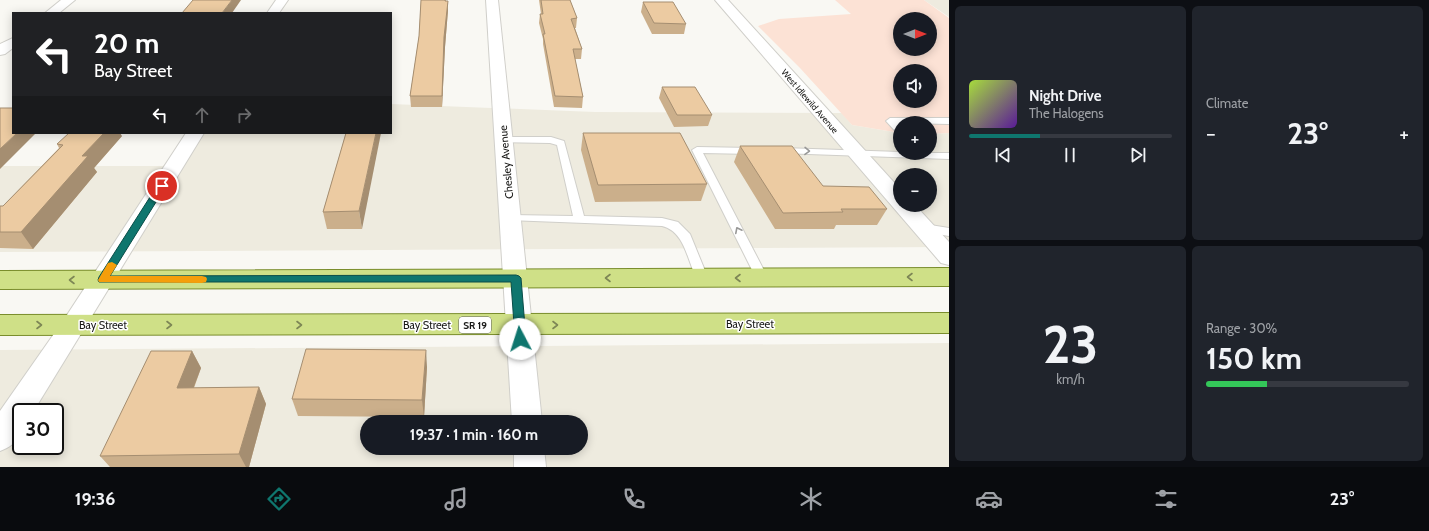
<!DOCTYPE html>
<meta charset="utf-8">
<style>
:root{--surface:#171b24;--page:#20242c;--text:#f1f3f6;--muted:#9ea1a6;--line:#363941;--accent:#0f766e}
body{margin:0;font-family:Cabin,sans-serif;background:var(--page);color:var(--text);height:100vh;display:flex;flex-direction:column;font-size:15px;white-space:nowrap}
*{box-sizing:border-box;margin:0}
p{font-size:13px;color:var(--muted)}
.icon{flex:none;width:22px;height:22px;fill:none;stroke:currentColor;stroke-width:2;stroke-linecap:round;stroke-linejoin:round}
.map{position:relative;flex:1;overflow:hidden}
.side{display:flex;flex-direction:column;gap:6px;padding:6px;background:#0d0f14;width:480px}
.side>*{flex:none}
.guide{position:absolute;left:12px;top:12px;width:380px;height:122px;border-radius:0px;box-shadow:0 2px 10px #0003;background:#202124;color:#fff;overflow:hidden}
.needle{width:26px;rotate:90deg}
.buttons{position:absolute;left:893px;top:12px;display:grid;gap:8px}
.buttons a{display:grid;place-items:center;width:44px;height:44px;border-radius:50%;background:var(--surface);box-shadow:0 2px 10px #0003;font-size:20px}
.speed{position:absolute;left:12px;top:403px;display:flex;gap:8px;font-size:20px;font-weight:700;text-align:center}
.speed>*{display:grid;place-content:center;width:52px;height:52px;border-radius:50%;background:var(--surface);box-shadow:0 2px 10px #0003;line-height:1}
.speed .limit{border:2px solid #111;border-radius:6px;background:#fff;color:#111}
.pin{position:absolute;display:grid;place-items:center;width:34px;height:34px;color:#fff;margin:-17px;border:2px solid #fff;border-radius:50%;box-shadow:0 1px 4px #0007}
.me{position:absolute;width:44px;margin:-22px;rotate:355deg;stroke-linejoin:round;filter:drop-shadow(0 0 3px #0008)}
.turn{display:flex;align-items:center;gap:14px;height:84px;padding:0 16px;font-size:18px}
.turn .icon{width:52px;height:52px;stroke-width:2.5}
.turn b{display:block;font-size:28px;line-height:34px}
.lanes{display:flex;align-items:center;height:38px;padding:0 16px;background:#0003;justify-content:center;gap:20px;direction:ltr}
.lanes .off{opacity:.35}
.big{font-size:30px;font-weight:800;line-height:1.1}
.side .card{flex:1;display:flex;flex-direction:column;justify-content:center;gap:6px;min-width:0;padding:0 14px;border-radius:6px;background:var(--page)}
.side .dial{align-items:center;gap:0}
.dial b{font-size:52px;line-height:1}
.song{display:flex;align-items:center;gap:12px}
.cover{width:48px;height:48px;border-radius:6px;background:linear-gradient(135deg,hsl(80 70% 55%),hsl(270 70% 35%))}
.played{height:4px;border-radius:2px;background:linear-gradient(90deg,var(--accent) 35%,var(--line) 35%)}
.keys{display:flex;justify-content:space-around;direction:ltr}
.heat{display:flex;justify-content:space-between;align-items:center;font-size:22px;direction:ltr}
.charge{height:6px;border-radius:3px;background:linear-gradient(90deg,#34c759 30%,var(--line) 0)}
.side .tiles{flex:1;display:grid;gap:6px;grid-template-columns:repeat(2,1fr)}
.trip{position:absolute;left:360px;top:415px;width:228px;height:40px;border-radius:20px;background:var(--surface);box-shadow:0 2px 10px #0003;font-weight:800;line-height:40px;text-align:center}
.tabs{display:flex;height:64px;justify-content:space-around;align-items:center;background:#090b0e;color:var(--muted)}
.tabs .icon{width:28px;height:28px}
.tabs .selected{color:var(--accent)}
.tabs b{font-size:18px;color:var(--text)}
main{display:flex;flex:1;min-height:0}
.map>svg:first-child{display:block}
.built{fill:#eeebdf;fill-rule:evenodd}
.green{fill:#fce2d5;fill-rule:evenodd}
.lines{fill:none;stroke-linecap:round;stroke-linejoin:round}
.service-casing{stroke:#d0cfca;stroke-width:2}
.minor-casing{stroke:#d0cfca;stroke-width:2}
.primary-casing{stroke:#7a8d2c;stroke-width:2}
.service{fill:#fff;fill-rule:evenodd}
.minor{fill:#fff;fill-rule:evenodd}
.primary{fill:#cfe087;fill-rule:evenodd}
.wall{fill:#cbaf8b}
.shaded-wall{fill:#a58e71}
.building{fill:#eccba2;stroke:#a58e71}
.oneway{stroke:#989897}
.oneway2{stroke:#7d8655}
.route{fill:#0f766e;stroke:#0a4d48}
.slow{fill:#f59e0b}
.labels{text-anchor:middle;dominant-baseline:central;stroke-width:3;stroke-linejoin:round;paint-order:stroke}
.far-street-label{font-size:9px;fill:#191917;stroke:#fff}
.shield{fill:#fff;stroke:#5e5e5d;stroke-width:1}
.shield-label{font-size:10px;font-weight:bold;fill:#191917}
.street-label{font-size:11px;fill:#191917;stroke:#fff}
</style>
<main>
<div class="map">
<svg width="949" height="467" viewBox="0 0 949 467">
<rect width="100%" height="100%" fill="#f9f8f3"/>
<g class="built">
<path d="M924,0h25v18v-1z"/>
<path d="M391,104l204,8 247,1 10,12 48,8v20h30v-19l19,-1v114l-949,5v-86h163l34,-33h194zM900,175h30v30h-30z"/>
<path d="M949,343v124h-949v-117zM21,412h34v34h-34zM367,422h214v26h-214z"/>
</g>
<path class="green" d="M835,0h89l25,18v115l-19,1v-11h-30v10l-48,-8 -52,-57 -42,-42 21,-7 72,-5zM900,19h30v30h-30zM900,71h30v30h-30z"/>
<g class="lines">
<g class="service-casing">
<g id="service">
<path d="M890,118h59v6l-49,-1 -2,1 2,2v8l-3,-1 -11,-12z"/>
<path d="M504,137h47l13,4 20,75 78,2 16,4 12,12 18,44 -2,3 -4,1 -4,-1c-11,-19 -12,-49 -36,-55l-156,-6 -1,-2 1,-2 4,-1 63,1 -16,-71 -7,-2 -49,-1 -2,-2 2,-2z"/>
<path d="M697,147l55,1 5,3 -5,3 -49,-1 65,125 -2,3 -4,1 -4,-1 -2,-3 -64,-128z"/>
<path d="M783,148l117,4v1h49v6l-169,-6 -2,-2 2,-2z"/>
<path d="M924,224l25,4v8l-29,-5 -1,-3 1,-3z"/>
</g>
</g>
<g class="minor-casing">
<g id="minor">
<path d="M61,0h14l-16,13h-14z"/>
<path d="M276,0h12l-9,13h-12z"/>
<path d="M486,0h12l44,422h-30z"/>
<path d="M715,0h13l172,189v16h15l34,37v23l-8,-2z"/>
<path d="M13,38v10l-8,6 -5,1v-11z"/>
<path d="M186,133h18l-171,279h-12c0,19 -1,32 -21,39v-40l65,-93z"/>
<path d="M514,448h30l2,19h-32z"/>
</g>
</g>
<g class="primary-casing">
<g id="primary">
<path d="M949,268v18l-949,3v-18z"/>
<path d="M949,313v20l-949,2v-20z"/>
</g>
</g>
<use href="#service" class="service"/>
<use href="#minor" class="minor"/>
<use href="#primary" class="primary"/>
</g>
<g class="wall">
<path d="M421,0h25v1h2v9l-3,37 -3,60h-31l-1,-11 9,-60z"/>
<path d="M539,0h31l7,18 -1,10h-1l7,21 -1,10h-6l8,38 -1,11 -28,-1 -11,-63v-5l-4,-16 1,-9h1z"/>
<path d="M643,2l43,22 -2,10h-32l-11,-22z"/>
<path d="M662,87l50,28 -4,11 -34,1 -15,-29z"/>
<path d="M346,133l16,96h-35l-4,-17z"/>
<path d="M583,133l124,51 -6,17 -106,1 -14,-52z"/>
<path d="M122,136l-28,32 3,4 -64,77 -33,-1v-42h3l56,-58 -2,-4z"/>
<path d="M740,146l83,40 64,23 -10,16h-41l-2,4h-59l-41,-67z"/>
<path d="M192,351l9,17 -7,20 65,-1 7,17 -17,63h-139l-10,-11z"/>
<path d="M427,367l-3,50 -126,-1 -6,-17z"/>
</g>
<g class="shaded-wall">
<path d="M232,0h9l-9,13h-10z"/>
<path d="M448,1v9l-3,37 -3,60v-11l2,-59z"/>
<path d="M17,133h19l-36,36v-20z"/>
<path d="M104,133h16l2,3 -28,32 3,4 -64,77 -12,-17 61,-76z"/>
<path d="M376,133h5l-19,96 -3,-18z"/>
<path d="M426,350l1,17 -3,50 -2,-17z"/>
<path d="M192,351l9,17 -14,37 -10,-17z"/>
<path d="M259,387l7,17 -17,63h-3l-7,-13z"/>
</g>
<g class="building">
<path d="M193,0h39l-10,13h-40z"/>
<path d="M421,0h24v1h3l-4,36 -2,59h-32l9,-60z"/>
<path d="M541,0h29l7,18 -6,1 11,30h-9l10,48 -28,-1 -12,-62h2l-5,-20h3z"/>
<path d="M643,2h30l13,22 -32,-1z"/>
<path d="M662,87h33l17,28h-35z"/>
<path d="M0,108h13v25h4l-17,16z"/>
<path d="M69,133h35l-22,23h6l-67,76h-21v-26h3l60,-61 -6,-1z"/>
<path d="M346,133h30l-17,78 -36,1z"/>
<path d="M583,133h97l27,51 -109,1z"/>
<path d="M740,146h52l31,40 46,1 18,22h-46l2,3 -60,1z"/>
<path d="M306,349l120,1 -4,50 -130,-1z"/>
<path d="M151,351h41l-15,37 82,-1 -20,67 -139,2z"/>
</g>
<defs><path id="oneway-chevron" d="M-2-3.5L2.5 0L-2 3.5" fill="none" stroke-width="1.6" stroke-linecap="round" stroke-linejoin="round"/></defs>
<g class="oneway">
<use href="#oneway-chevron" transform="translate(807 151) rotate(1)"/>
<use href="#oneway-chevron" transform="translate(738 230) rotate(-117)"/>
</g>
<g class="oneway2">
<use href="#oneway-chevron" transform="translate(910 277) rotate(180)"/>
<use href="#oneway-chevron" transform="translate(608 278) rotate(180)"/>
<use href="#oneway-chevron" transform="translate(738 278) rotate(180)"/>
<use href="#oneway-chevron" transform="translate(72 280) rotate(180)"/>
<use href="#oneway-chevron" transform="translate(39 325)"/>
<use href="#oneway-chevron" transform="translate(169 325)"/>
<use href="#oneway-chevron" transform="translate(299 325)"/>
<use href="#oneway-chevron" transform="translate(555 325)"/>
</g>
<path class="route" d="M162,184l4,2 -56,90 406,-1 3,1 2,2 5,61 -2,3 -4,1 -3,-1 -2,-3 -4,-57h-412l-1,-2 1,-3 58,-91z"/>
<path class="slow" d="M112,262l5,3 -7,11h92l4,1 1,2 -1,3 -4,1 -103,-1 -1,-2 10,-17z"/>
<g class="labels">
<g class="far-street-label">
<text transform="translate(810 101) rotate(49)">West Idlewild Avenue</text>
</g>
<rect class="shield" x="459" y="317" width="32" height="16" rx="3"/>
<g class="shield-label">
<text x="475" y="325">SR 19</text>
</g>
<g class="street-label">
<text transform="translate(506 162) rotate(-95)">Chesley Avenue</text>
<text x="750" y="324">Bay Street</text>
<text x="103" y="325">Bay Street</text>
<text x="427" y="325">Bay Street</text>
</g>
</g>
</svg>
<div class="buttons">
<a><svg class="needle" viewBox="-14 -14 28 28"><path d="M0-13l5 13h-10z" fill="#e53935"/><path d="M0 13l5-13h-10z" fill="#9ea1a6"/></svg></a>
<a><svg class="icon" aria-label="sound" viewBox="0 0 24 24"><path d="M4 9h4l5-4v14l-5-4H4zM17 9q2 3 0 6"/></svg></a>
<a>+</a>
<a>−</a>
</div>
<div class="speed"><div class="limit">30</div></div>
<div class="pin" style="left:162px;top:186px;background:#d93025"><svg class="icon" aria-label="arrive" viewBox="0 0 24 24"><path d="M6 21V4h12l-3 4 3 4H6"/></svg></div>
<svg class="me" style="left:520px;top:339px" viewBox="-20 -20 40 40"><circle r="19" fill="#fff"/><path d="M0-13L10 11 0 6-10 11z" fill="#0f766e"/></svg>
<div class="trip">19:37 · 1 min · 160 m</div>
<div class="guide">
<div class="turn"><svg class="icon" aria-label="left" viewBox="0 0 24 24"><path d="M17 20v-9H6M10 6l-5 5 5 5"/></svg><div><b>20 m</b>Bay Street</div></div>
<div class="lanes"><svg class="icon" aria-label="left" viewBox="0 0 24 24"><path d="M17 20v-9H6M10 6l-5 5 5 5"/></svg><svg class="icon off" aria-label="ahead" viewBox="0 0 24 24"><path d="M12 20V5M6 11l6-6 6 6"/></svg><svg class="icon off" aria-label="right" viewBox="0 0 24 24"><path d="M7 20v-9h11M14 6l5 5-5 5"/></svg></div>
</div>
</div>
<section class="side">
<div class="tiles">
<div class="card">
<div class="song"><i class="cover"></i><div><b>Night Drive</b><p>The Halogens</p></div></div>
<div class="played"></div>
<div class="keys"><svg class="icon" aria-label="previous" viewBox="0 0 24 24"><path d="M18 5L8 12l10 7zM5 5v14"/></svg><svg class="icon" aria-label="pause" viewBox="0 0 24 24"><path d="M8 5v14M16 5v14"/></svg><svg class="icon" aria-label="next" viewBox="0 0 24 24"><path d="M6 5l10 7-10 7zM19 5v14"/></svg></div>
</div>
<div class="card"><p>Climate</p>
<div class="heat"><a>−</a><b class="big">23°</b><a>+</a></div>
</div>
<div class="card dial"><b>23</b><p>km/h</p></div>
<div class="card"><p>Range · 30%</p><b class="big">150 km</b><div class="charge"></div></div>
</div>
</section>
</main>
<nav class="tabs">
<b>19:36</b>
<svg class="icon selected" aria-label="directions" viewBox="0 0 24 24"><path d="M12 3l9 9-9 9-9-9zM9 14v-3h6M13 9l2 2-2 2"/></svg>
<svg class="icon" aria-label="music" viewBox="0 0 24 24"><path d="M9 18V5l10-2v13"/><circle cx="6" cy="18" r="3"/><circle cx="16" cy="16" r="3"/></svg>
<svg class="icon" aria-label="phone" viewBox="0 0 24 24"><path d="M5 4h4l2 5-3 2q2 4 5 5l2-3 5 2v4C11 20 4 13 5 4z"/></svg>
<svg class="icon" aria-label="climate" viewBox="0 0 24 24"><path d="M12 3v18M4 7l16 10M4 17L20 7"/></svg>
<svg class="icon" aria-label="car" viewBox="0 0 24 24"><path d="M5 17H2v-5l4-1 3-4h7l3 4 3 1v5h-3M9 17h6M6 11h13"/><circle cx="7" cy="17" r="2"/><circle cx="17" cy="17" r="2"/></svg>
<svg class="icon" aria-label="filters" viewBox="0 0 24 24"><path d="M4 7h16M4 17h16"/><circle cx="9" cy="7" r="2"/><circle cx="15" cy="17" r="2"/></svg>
<b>23°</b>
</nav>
